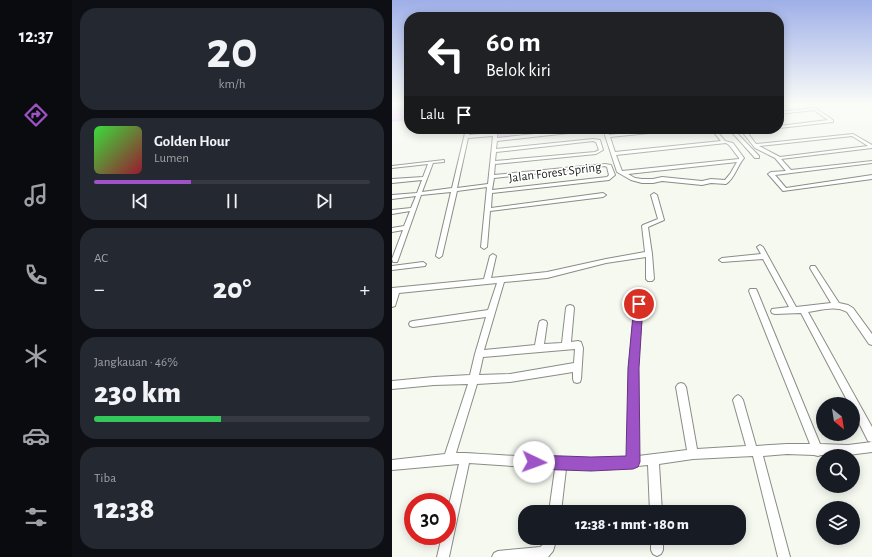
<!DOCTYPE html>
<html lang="id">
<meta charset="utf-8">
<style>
:root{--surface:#171b24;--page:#242831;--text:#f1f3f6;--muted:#9ea1a6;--line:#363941;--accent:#9d52c5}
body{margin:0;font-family:"Alegreya Sans",sans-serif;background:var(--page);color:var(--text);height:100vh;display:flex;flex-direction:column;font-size:15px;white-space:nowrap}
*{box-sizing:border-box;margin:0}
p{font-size:13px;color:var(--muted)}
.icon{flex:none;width:22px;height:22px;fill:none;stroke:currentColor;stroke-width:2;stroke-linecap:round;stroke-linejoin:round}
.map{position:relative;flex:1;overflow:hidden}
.panel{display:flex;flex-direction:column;gap:8px;padding:8px;background:#0d0f14;width:320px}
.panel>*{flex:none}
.banner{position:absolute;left:12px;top:12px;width:380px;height:122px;border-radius:16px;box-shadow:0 2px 10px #0003;background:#202124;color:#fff;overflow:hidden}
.needle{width:26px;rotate:150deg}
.buttons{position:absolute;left:424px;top:397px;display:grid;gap:8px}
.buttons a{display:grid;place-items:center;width:44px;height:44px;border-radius:50%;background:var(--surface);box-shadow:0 2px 10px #0003;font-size:20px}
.speed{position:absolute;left:12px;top:493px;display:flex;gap:8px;font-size:20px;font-weight:700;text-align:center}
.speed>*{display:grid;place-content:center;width:52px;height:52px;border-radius:50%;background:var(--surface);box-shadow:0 2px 10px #0003;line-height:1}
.speed .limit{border:6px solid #d22;background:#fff;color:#111}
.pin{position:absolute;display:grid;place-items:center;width:34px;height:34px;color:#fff;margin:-17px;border:2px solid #fff;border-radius:50%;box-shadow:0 1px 4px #0007}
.me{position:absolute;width:44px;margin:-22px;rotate:93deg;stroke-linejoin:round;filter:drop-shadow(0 0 3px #0008)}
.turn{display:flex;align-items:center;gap:14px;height:84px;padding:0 16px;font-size:18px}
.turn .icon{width:52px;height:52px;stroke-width:2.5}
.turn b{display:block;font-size:28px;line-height:34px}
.then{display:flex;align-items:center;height:38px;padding:0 16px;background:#0003;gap:8px;font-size:15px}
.big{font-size:30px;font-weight:800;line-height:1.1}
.panel .tile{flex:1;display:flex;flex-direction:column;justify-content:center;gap:6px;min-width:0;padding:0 14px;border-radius:16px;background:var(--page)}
.panel .dial{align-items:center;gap:0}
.dial b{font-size:52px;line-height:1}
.song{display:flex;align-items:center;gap:12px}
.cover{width:48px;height:48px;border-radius:6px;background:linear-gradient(135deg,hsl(120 70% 55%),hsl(350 70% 35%))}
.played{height:4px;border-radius:2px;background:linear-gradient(90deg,var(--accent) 35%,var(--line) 35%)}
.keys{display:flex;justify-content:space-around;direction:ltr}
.heat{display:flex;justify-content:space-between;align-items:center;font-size:22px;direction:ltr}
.charge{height:6px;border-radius:3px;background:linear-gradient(90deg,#34c759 46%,var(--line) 0)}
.trip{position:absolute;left:126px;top:505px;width:228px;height:40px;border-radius:16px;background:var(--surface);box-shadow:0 2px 10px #0003;font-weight:800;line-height:40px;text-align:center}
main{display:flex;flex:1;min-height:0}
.menu{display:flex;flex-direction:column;width:72px;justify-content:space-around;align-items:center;background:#090b0e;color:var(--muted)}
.menu .icon{width:28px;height:28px}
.menu .current{color:var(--accent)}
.menu b{font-size:18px;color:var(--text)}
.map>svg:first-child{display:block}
.green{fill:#e8c8fb}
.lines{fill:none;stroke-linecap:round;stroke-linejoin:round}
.minor-casing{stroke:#898d85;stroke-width:2}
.minor{fill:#fff;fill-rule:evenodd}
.route{fill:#9d52c5;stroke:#663580}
.labels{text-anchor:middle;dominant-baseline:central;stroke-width:3;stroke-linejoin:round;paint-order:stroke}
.far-street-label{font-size:13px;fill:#252724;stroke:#fff}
</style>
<main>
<nav class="menu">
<b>12:37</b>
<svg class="icon current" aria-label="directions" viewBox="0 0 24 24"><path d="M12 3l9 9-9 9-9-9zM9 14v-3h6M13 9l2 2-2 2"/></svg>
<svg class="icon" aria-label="music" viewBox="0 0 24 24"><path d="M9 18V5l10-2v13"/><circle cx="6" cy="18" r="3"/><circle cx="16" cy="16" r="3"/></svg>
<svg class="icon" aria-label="phone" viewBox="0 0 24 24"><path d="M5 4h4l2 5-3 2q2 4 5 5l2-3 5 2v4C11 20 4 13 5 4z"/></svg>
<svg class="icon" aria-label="climate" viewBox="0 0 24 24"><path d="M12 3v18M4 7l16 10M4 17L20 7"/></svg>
<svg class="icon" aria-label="car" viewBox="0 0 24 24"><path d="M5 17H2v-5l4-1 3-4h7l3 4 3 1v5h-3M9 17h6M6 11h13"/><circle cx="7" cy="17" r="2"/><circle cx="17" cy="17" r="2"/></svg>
<svg class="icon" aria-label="filters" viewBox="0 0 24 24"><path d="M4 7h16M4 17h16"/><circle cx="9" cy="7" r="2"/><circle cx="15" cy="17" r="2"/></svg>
</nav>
<section class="panel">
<div class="tile dial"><b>20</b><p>km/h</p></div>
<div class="tile">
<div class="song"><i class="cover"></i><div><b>Golden Hour</b><p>Lumen</p></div></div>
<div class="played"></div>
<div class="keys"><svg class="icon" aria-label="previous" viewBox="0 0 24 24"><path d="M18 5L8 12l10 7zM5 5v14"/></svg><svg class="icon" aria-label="pause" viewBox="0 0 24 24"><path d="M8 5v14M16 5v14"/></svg><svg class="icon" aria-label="next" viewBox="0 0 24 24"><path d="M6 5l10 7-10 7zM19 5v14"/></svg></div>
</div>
<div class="tile"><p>AC</p>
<div class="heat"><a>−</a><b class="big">20°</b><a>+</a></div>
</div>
<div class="tile"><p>Jangkauan · 46%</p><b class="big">230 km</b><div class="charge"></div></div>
<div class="tile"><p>Tiba</p><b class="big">12:38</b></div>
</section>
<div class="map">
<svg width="480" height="557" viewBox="0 0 480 557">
<rect width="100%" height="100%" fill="#f5f9f0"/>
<g class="green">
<path d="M0,104h17v16l-17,2z"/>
<path d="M125,129l-1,8 -18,2 1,-9z"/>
</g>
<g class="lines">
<g class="minor-casing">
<g id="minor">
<path d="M423,108l18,12v2l-54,6v-2l49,-6 -14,-10 -35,4v-2z"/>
<path d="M74,129h4l-1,6 24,-2 1,-4h4l-1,9 87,-9h14l-2,1 -99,11 -1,8 97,-10 7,1 3,10 -7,4 -101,10 -1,11 111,-11 6,1 4,10 -6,5 -117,13 -1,15 112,-15 3,2 -3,2 -113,14 -3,36 -3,2 -3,-2 6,-60 -30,4 -15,65 -3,2 -3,-2 15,-64 -30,3 -23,65 -1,2h-4l-1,-3 11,-29 -11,2v-4l12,-2 6,-15 -18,3v-4l19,-2 5,-12 -24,3v-4l25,-2 5,-13 -30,3v-4l31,-2 5,-13 -36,4v-2l52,-6v2l-11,1 -11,29 30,-4zM101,136l-5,48 -31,4 11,-50zM201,141l3,1 3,8 -4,2 -100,9 1,-9zM213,166l2,1 2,8 -2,2 -115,13 2,-12z"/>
<path d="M211,129h4l2,6 57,-6h15l-2,1 -69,7 5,15 106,-11 -10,-12h4l10,12 8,2 11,15c-7,8 -9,20 -18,26l-15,-1 -9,2 -40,-4 -9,2h-11l-11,-3 -14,-8zM334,143l3,2 10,13v1l-117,12 -6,-16zM345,162l-7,12 -5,6 -14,-1 -9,2 -40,-4 -9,2h-11l-7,-1 -7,-4z"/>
<path d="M337,129h4l26,27v2h-4z"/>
<path d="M348,129h24l-2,1 -15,2 9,12 97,-10 19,11v3l-91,11 10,11 81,-9v2l-97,12 11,13 86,-13v4l-89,12 -15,-17 3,-2 15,-1 -11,-13 -20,-10zM460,136l16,10 -88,11 -21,-11z"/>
<path d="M262,193l3,2 7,25 -16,7 4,27 2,25 -2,2h-4l-2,-2v-22l-40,6 -59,15 -43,4 -20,68 51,-5 4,-22 1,-2 3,-1 3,1 1,2 -3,21 18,-1 4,-35 1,-2 3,-1 3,1 1,2 -3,34 7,-1 3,1 2,6 -2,31 -1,3 -3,1 -3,-1 -1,-3v-7l-63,10 -33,2 -21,69h9c54,3 108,8 163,4l1,-89 6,-64 1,-2 3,-1 3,1 1,2 -6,64 1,88 49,-6 -11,-63 2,-3 3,-1 3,1 2,3 11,62 49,-3 -13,-46 2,-3 3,-2 3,2 2,3 13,46 31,-2h23l-61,-153 1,-2h6l1,2 63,153 28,1 24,-3 -4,-1 -15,-30v-7h-4l-48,-91 -26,1 -3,-1 -1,-2 1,-2 17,-2 -26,-48 -41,3 -3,-2 3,-2 39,-4 -4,-7 3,-2 3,2 33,60 35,-4 -21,-35 1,-2h4l24,37 9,2 5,3 19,26v11l-3,-1 -22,-32c-11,-7 -26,-2 -39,0l64,115v25l-24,3h-27l-3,1 -4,-1 -27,-1 -24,2 27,101h-12l-25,-101 -60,3 -34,5 3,48h-12l-2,-47 -42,4h-40l-5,43h-12l6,-43 -86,-6 -20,94h-12l5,-21h5v-23l12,-49 -67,6v-10l53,-6 23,-70 -34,1 -42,4v-8l42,-4 36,-2 5,-21 11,-37 -73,10 -3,-1 -1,-2 1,-2 3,-1 75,-11 9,-27 -98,10 -4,13 -3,1v-19l92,-9 6,-23 3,-2 3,2 -5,22 56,-6 59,-13 39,-7 -3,-26 1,-1 15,-6 -7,-24zM183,349l-1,14 -64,11 -31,1 4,-18z"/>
<path d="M31,262l3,2 -1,2 -33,4v-4z"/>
<path d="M153,538h12l-4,13 -5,6h-56l2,-4 4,-2 42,-4 4,-3z"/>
<path d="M259,538h12v12l-2,4 -4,2 -4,-2 -2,-4z"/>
</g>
</g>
<use href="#minor" class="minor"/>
</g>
<linearGradient id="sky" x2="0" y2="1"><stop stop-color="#9eafe8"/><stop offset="0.57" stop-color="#fafcf8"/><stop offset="1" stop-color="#fafcf8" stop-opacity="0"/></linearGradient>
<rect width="480" height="182" fill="url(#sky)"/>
<path class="route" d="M247,300l3,1 1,3 -4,64 1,94 -2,5 -5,2 -42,2 -57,-2 -5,-2 -2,-5 2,-5 5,-2 57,2 35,-1 2,-88 6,-64 1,-3z"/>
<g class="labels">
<g class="far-street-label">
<text transform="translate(163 173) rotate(-7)">Jalan Forest Spring</text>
</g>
</g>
</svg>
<div class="buttons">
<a><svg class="needle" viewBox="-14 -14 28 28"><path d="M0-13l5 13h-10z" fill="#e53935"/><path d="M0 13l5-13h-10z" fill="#9ea1a6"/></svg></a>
<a><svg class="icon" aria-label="search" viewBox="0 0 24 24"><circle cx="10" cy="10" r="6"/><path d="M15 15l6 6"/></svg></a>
<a><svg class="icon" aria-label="layers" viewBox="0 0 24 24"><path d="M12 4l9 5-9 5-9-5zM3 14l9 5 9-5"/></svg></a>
</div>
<div class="speed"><div class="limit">30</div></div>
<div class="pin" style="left:247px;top:304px;background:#d93025"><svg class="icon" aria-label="arrive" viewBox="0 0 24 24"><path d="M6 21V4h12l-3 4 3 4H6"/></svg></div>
<svg class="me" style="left:142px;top:462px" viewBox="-20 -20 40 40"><circle r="19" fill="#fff"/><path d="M0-13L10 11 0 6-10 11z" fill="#9d52c5"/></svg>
<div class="trip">12:38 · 1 mnt · 180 m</div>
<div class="banner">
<div class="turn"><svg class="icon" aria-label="left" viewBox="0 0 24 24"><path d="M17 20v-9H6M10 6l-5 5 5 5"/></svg><div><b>60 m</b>Belok kiri</div></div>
<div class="then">Lalu<svg class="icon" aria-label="arrive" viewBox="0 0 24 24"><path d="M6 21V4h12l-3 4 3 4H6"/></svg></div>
</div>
</div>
</main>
